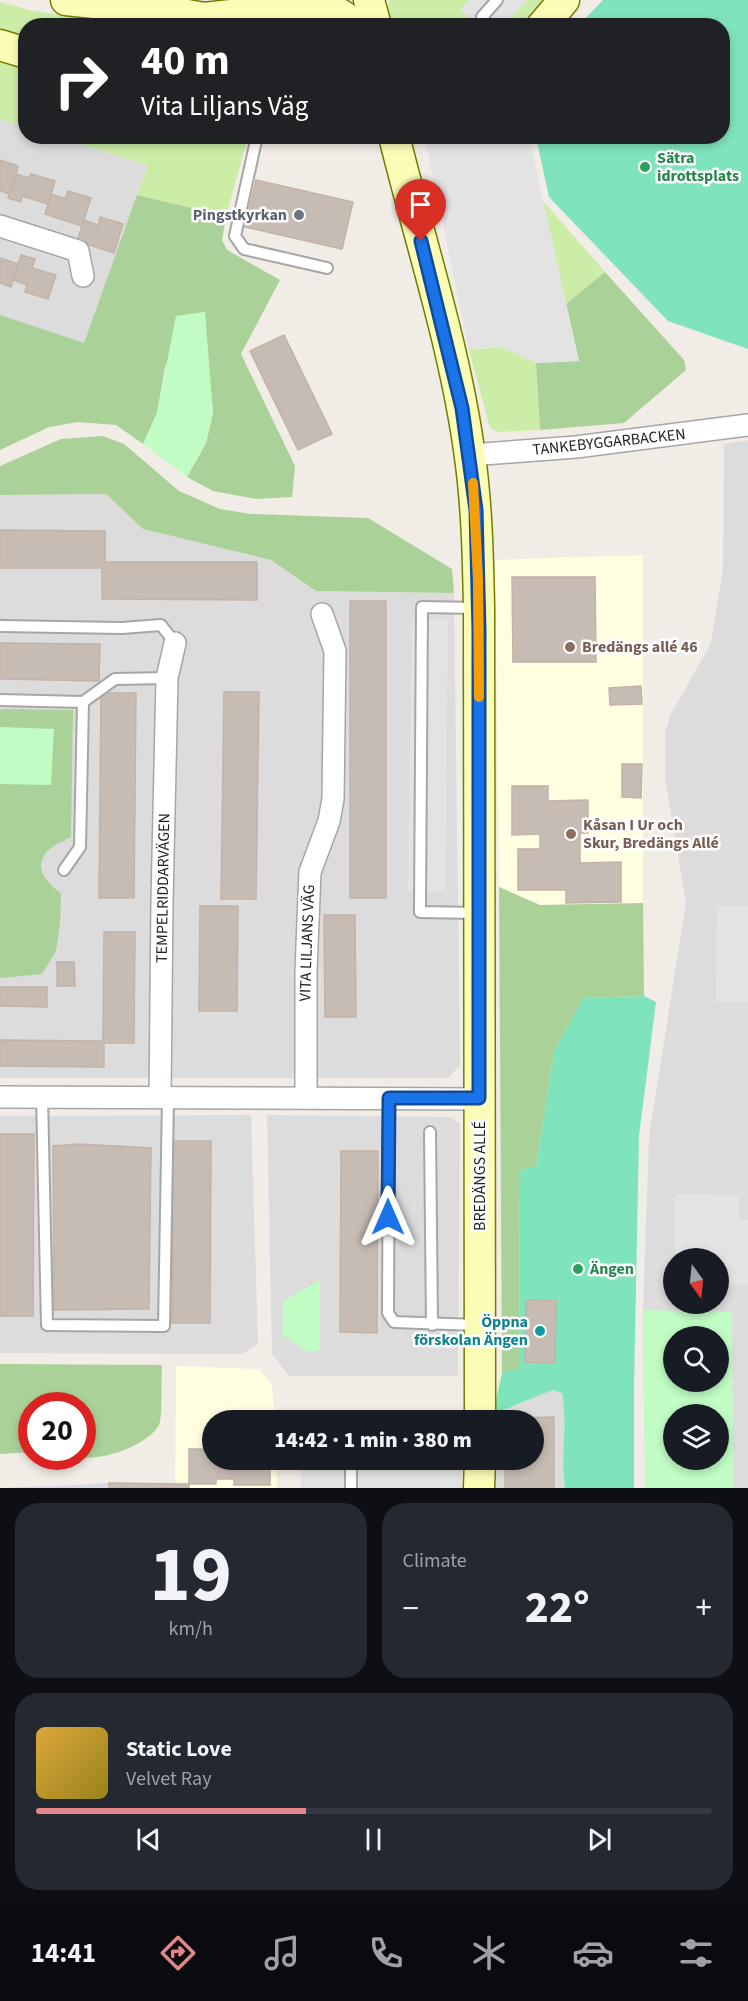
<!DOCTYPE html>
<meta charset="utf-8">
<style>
:root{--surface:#171b24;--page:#242831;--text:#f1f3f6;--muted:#9ea1a6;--line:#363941;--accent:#e28689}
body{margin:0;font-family:"Source Sans 3",sans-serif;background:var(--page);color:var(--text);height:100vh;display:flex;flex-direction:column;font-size:22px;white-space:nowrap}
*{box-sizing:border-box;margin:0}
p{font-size:20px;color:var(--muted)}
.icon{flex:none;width:33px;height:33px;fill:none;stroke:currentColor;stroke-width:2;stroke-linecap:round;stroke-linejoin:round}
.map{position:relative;height:1488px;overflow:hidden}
.sheet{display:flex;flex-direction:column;gap:15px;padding:15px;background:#0d0f14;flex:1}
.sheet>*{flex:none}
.top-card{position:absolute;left:18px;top:18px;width:712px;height:126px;border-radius:24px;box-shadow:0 3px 9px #0003;background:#202124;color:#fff;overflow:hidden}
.needle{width:39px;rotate:165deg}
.controls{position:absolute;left:663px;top:1248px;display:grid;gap:12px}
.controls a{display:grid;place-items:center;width:66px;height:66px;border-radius:50%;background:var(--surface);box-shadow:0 3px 9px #0003;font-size:30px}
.speed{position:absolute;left:18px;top:1392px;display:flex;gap:12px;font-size:30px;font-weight:700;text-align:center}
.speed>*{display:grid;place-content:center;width:78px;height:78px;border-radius:50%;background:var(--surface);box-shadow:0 3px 9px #0003;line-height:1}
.speed .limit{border:9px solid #d22;background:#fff;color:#111}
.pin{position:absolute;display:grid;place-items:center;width:51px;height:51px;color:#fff;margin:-62px -26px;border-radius:50% 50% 50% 0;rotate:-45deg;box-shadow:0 0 6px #0007}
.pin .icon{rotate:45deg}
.me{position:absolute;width:66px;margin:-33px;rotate:0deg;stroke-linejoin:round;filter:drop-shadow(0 0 4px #0008)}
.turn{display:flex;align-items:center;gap:21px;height:126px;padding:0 24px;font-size:27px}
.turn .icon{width:78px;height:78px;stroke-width:2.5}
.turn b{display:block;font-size:42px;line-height:51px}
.big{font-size:45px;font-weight:800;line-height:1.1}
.sheet .tile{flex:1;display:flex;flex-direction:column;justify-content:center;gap:9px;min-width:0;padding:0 21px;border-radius:24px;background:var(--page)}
.sheet .dial{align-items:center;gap:0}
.dial b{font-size:78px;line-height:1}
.song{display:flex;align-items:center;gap:18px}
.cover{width:72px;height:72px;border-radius:9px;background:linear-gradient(135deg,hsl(40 70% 55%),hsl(50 70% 35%))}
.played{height:6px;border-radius:3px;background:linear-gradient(90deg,var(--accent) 40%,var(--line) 40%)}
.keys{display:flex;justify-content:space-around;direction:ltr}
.heat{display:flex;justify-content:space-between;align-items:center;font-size:33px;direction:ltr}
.sheet .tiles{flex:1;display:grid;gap:15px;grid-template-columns:1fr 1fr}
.tile:last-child{grid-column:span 2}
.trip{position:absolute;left:202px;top:1410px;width:342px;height:60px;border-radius:30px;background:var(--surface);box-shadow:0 3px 9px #0003;font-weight:800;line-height:60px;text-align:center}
.tab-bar{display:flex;height:96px;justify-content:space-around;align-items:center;background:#090b0e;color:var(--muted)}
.tab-bar .icon{width:42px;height:42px}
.tab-bar .on{color:var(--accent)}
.tab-bar b{font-size:27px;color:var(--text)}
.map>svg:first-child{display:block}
.residential{fill:#dddcdc;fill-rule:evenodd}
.education{fill:#fffee0}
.grass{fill:#cceda8}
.forest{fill:#aad298}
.park{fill:#c0fcc4;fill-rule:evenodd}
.pitch{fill:#7fe4bb}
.parking{fill:#e3e3e3}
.plaza{fill:#d9d9e6}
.building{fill:#c6bcb4;stroke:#c3b3a6;stroke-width:1.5}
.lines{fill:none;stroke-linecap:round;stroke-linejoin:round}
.lane-casing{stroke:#a6a6a6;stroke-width:14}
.street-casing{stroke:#a6a6a6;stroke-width:24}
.secondary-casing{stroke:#727d00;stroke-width:33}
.lane{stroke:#fff;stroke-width:10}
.street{stroke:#fff;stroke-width:21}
.secondary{stroke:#fbfdb7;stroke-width:30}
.route-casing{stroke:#114b97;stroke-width:15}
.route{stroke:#1a73e8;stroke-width:10}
.slow{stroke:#f59e0b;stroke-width:10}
.leisure-dot{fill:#2e9e5b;stroke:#fff;stroke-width:2}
.worship-dot{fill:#6b7280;stroke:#fff;stroke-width:2}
.education-dot{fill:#8d6e63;stroke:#fff;stroke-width:2}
.culture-dot{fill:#0f9aa8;stroke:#fff;stroke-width:2}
.labels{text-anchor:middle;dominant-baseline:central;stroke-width:5;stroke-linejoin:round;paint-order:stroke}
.leisure-label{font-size:16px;font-weight:bold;fill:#27864d;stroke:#fff;text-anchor:start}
.worship-label{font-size:16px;font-weight:bold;fill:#5b616d;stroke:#fff;text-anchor:end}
.street-label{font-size:16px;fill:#1f1f1f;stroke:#fff}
.education-label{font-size:16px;font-weight:bold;fill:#785e54;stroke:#fff;text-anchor:start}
.culture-label{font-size:16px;font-weight:bold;fill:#0d838f;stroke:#fff;text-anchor:end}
</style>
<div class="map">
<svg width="748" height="1488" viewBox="0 0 748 1488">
<rect width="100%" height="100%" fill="#f1ece5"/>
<g class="residential">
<path d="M0,119l25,8 1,9 30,1 92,28 -64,179 -84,-29z"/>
<path d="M748,440v1048h-103l-2,-178 6,-173 37,-235 -21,-124v-45l5,-17 41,-73 12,-75 1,-124zM674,1258h44v46h-44zM674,1336h44v46h-44zM674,1414h44v46h-44z"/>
<path d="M106,494l37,35 128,31 45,31 138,2 6,471 -11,14h-449v-583z"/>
<path d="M251,1115l7,229 -16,10 -242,-1v-237z"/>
<path d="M267,1115l184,2 9,7 -2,252h-169l-17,-22z"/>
<path d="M553,1390l9,3 3,16 -2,65 2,14h-73v-28h42v-40h-41v-6z"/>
</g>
<g class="education">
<path d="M643,555v348l-103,2 -41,-18 -4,-327z"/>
<path d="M176,1366l83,3 13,16 3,35h-62v40h63l1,28h-88v-4h-14z"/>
</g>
<g class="grass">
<path d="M390,0h155l-24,26 -129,-1 -5,-17z"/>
<path d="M0,2l30,8 85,14h77l97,-9 54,10 -317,1 -1,11 -25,-7z"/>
<path d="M0,62l25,7v58l-25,-8z"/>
<path d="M56,137h192l-22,79 -89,-21 11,-30z"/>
<path d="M543,201l62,71 -39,32z"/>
<path d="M502,347l34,16 4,67 -41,2 -9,-4 -21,-78z"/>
</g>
<g class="forest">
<path d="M137,195l89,21 -4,24 5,10 53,30 -39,74 54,112 -3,31 -36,2 -43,-8 -26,-14 19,-34 7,-30 -9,-101 -39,55 -8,46 -14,31 -27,-19 -38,-3 -29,5 -49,23v-135l84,28z"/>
<path d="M605,272l79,88 2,10 -62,53 -84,7 -4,-67 43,-2 -13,-57z"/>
<path d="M103,436l21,8 55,47 41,18 31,5 117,4 84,51 2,24 -138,-2 -45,-31 -128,-31 -37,-35 -106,1v-29l61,-27z"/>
<path d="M0,709l73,1 -2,127c-6,4 -16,7 -21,12 -19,16 -4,34 11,44l-1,30 -4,28 -14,23 -42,4z"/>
<path d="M499,887l41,18 103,-2 1,93 -61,2 -29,54 -18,115 -16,3 -1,199 -17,4z"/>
<path d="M0,1364l162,1c-1,11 1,53 -3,60 -12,21 -57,36 -79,32l2,-1v-50h-50l-1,46 -31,2z"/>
</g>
<g class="park">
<path d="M205,312l8,101 -7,30 -19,34 -44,-33 14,-31 19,-97z"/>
<path d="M0,727l54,2 -3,56 -51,-1z"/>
<path d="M320,1280v70l-12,2 -26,-17 1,-34z"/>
<path d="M643,1310l89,2 1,176h-88zM718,1336v46h-44v-46zM718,1414v46h-44v-46z"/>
</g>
<g class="pitch">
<path d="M603,0h145v349l-80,-28 -119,-124 -13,-60 187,-1v-110l-144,-1z"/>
<path d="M644,996l12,6 -17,134 -5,251v101h-69c-5,-32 3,-63 -3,-95l-9,-3 -60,24 9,-41 17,-5 1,-198 16,-3 18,-115 29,-54z"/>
</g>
<g class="parking">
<path d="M469,0h58l-22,25h-28l-17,-15z"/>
<path d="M435,137h94l50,224 -43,2 -34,-16 -33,3 -43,-207z"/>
<path d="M412,619h36l-3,272h-37z"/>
<path d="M717,906h31v96h-32z"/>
<path d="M675,1194l64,1v24l9,1v65h-29l-1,-27h-43z"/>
<rect x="301" y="1460" width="161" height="28"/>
</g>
<path class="plaza" d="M109,1483v5h-109l76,-3z"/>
<g class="building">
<path d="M0,160l18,6 -8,28 -10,-3z"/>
<path d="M16,174l13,4 2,-4 24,7 -7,23 -26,-8 -1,6 -13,-4z"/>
<path d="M256,180l97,22 -11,47 -97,-22z"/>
<path d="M68,191l23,7 -9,28 -37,-12 6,-20 14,5z"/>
<path d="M100,217l23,7 -9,29 -37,-12 7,-21 14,5z"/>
<path d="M21,255l14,4 -3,9 24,7 -8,24 -23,-7 2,-7 -14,-5z"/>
<path d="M0,258l18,6 -7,23 -11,-4z"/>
<path d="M284,335l48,99 -34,16 -48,-99z"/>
<path d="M0,530l105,1v31h152v38l-155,-1v-31h-102z"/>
<path d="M512,577h83l1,85h-83z"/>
<rect x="350" y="601" width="36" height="297"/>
<path d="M0,643l100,1 -1,37 -99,-2z"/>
<path d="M641,686l1,18 -32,1 -1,-17z"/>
<path d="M224,692h35l-3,207h-35z"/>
<path d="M101,693h35l-2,205h-35z"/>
<path d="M622,764h20l-1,34 -19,-1z"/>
<path d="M512,786h36v15l40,-1v33h-8v30l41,-1v40l-55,1v-13h-48v-41h22v-15l-28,1z"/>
<path d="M200,906h38l-1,105h-38z"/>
<path d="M324,915h31l1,102h-31z"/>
<path d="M104,932h31l-1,111h-30v24l-104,-1v-26l103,1z"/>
<path d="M57,962h17l1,24h-18z"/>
<path d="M0,987h47v20l-47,-1z"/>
<path d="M0,1134h34l-1,182h-33z"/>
<path d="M173,1141h38l-1,182h-38z"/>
<path d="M79,1144l72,4 -2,161 -95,1 -1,-164z"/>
<path d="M341,1151h37l-1,182 -37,-1z"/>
<path d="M526,1300l30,1 -1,62 -30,-1z"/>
<path d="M554,1417v71h-49v-28h29v-40h-28v-2z"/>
<path d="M189,1449h24v11h57v25h-36v-6h-18v5h-27z"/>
<path d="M109,1483l80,1v4h-80z"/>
</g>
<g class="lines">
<g class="lane-casing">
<g id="lane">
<path d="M489,26l-7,-9 15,-17"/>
<path d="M257,136l-22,100 9,13 83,19"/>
<path d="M0,626l122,2 39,-3 14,18"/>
<path d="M0,700l83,2"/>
<path d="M64,870l16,-23 3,-145 32,-23 52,-1"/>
<path d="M477,913l-57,-1v-5l2,-300 56,1"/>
<path d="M42,1096l5,229 117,1 4,-228"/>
<path d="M389,1098l-1,215 6,9 83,3"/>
<path d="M430,1132l2,193"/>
<path d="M350,1420h127"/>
<path d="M351,1460v28"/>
</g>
</g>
<g class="street-casing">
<g id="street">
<path d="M0,226l78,25 5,25"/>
<path d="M470,455l106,-8 172,-22"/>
<path d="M0,1097l479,2"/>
<path d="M160,1097l2,-195 5,-224 8,-35"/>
<path d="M306,1098v-127l4,-99 19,-51 4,-22 2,-148 -13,-37"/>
</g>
</g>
<g class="secondary-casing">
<g id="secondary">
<path d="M66,0l66,7h35"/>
<path d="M369,0l7,26"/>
<path d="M149,8l55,10 107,-12c19,2 28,5 43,19"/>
<path d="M542,26l22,-26"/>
<path d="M0,45l26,8"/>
<path d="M394,136c26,106 62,214 76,321 7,50 8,101 9,151l1,812"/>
<path d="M479,1488l1,-28"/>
</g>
</g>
<use href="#lane" class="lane"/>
<use href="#street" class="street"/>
<use href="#secondary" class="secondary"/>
</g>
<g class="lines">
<g class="route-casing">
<path id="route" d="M388,1217l1,-119h90v-468l-3,-120 -14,-102 -41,-167"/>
</g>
<use href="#route" class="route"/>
<path class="slow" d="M473,483l5,96 1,118"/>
</g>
<g class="leisure-dot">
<circle cx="645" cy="167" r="6"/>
<circle cx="578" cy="1269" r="6"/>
</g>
<circle class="worship-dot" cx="299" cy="215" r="6"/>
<g class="education-dot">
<circle cx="570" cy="647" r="6"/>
<circle cx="571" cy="834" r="6"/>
</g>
<circle class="culture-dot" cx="540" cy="1331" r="6"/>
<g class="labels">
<g class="leisure-label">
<text x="657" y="158">Sätra<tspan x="657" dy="18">idrottsplats</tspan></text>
<text x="590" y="1269">Ängen</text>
</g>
<g class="worship-label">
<text x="287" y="215">Pingstkyrkan</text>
</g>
<g class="street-label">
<text transform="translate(609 442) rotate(-6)">TANKEBYGGARBACKEN</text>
<text transform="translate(163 888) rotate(-89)">TEMPELRIDDARVÄGEN</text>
<text transform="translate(307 943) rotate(-88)">VITA LILJANS VÄG</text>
<text transform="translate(480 1176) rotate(-90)">BREDÄNGS ALLÉ</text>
</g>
<g class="education-label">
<text x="582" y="647">Bredängs allé 46</text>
<text x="583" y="825">Kåsan I Ur och<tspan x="583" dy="18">Skur, Bredängs Allé</tspan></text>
</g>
<g class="culture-label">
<text x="528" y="1322">Öppna<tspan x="528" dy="18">förskolan Ängen</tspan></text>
</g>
</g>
</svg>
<div class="controls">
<a><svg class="needle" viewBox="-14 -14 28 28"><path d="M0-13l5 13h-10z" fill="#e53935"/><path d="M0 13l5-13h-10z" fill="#9ea1a6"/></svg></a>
<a><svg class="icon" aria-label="search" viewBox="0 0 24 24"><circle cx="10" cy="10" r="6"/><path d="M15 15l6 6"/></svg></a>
<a><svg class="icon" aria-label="layers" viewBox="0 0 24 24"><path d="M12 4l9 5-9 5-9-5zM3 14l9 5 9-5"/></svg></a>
</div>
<div class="speed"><div class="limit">20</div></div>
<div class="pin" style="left:421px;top:241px;background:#d93025"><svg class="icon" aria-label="arrive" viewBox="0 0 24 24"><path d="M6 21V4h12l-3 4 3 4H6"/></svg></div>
<svg class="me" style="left:388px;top:1217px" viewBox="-20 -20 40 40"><path d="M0-17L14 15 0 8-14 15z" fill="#1a73e8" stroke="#fff" stroke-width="4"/></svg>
<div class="trip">14:42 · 1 min · 380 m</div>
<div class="top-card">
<div class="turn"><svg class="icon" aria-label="right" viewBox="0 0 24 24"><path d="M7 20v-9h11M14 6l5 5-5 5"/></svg><div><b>40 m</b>Vita Liljans Väg</div></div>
</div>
</div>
<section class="sheet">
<div class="tiles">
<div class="tile dial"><b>19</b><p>km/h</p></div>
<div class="tile"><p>Climate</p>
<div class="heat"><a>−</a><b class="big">22°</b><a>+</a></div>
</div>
<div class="tile">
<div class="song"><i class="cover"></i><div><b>Static Love</b><p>Velvet Ray</p></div></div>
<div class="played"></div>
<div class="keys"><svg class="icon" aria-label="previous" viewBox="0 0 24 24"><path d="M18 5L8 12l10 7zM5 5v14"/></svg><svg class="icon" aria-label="pause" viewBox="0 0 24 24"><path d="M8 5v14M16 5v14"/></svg><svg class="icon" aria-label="next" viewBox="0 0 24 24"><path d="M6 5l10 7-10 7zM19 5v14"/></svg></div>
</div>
</div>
</section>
<nav class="tab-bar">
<b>14:41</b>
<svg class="icon on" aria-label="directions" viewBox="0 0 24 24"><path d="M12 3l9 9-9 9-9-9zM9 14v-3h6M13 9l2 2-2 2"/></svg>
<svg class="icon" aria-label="music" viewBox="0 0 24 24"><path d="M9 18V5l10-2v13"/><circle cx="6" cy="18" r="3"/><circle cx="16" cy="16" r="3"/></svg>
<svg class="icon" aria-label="phone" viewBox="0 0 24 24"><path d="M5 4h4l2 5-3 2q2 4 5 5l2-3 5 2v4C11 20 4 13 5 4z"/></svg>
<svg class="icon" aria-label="climate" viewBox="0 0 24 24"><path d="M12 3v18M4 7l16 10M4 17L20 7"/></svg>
<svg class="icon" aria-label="car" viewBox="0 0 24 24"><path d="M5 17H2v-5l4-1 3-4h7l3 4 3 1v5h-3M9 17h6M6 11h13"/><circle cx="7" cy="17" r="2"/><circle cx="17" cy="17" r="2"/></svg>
<svg class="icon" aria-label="filters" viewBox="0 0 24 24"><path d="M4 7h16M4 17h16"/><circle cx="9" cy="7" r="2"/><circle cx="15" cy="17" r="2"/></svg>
</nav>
